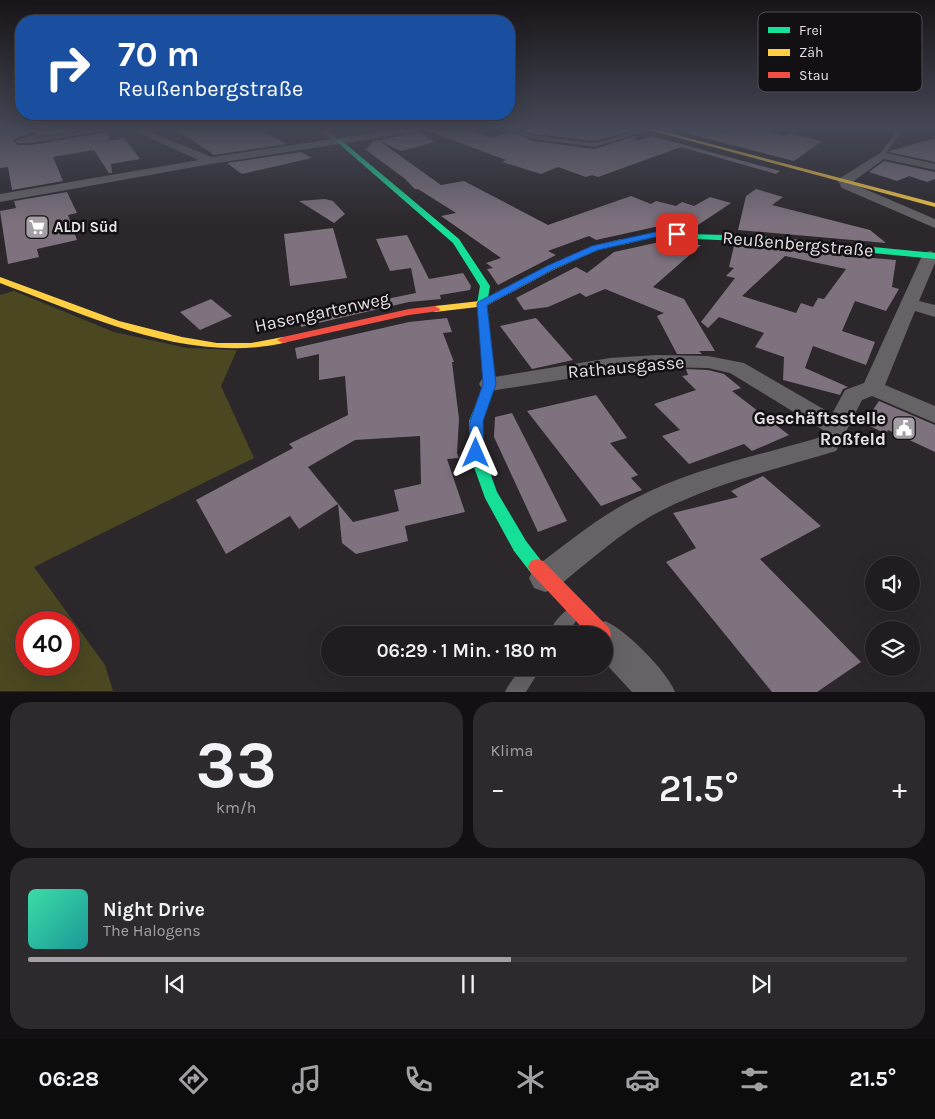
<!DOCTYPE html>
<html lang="de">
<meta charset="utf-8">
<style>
:root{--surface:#201d20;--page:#2d2a2d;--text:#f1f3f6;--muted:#a2a2a5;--line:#3d3b3e;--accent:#a49fa4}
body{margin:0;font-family:Karla,sans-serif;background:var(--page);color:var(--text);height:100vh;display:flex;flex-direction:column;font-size:19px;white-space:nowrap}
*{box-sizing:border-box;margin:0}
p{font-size:16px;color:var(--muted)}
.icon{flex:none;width:28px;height:28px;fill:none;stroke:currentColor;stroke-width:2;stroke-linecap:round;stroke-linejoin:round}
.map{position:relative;height:692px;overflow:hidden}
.side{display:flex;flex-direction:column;gap:10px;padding:10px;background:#121012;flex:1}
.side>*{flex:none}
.top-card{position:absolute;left:15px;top:15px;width:500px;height:105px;border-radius:20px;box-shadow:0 5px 20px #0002,0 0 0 1px var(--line);background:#1a4fa0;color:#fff;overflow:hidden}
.tools{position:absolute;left:865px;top:556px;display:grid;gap:10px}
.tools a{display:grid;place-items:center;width:55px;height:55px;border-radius:50%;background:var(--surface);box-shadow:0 5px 20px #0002,0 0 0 1px var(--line);font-size:25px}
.speed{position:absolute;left:15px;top:611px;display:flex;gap:10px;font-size:25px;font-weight:700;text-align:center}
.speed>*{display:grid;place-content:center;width:65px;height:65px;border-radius:50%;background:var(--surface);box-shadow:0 5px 20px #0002,0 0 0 1px var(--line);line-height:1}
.speed .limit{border:8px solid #d22;background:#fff;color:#111}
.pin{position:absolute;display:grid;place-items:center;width:42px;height:42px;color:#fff;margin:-21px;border-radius:10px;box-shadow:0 2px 8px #0006}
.me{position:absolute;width:55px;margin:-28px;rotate:0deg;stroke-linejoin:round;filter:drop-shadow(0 0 4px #0008)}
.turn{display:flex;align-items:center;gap:18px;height:105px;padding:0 20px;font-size:22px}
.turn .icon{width:65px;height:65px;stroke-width:2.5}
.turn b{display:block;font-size:35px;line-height:42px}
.big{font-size:38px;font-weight:600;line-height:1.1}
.side .widget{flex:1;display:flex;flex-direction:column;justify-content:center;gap:8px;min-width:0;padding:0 18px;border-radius:20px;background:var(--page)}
.side .dial{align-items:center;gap:0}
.dial b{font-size:65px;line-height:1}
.song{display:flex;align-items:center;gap:15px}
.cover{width:60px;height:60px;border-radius:8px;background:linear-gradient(135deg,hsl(160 70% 55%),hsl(180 70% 35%))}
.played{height:5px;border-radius:2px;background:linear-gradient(90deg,var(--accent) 55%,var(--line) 55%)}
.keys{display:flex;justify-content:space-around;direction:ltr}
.heat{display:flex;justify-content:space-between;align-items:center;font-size:28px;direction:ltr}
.side .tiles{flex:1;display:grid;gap:10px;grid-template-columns:1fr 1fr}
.widget:last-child{grid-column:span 2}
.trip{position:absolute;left:321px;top:626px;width:292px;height:50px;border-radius:25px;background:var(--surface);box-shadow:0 5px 20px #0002,0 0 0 1px var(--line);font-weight:600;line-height:50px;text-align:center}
.tabs{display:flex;height:80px;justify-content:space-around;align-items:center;background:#0d0c0d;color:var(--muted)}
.tabs .icon{width:35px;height:35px}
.tabs .current{color:var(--accent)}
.tabs b{font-size:22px;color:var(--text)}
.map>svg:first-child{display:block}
.green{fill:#4a4721;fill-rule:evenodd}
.building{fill:#7e727e;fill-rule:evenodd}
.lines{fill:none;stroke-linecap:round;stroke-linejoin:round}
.lane{fill:#666366;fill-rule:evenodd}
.street{fill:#666366;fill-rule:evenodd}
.fast{fill:#16e098;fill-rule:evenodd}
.slow{fill:#ffcf43;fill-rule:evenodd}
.jam{fill:#f24e42;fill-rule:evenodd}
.route{fill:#1a73e8;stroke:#114b97}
.labels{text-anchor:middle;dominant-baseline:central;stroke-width:5;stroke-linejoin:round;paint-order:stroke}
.far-poi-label{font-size:15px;font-weight:bold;fill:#e5e0e5;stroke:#131013;text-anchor:start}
.street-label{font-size:18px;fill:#e5e0e5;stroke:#131013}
.poi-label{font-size:18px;font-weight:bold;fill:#e5e0e5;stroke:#131013;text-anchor:end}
.key{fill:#131013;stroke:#524e52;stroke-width:1}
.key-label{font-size:14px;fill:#e5e0e5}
</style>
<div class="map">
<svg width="935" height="692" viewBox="0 0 935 692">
<rect width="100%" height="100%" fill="#2b272b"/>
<path class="green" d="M14,291l100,41 73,16 50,2 -16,36 33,72 -220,109 71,98 8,26h-113v-396zM26,622h43v43h-43z"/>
<g class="building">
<path d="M0,129h92l-54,7 -4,-4 -20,7 -1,2 5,4h13l77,-13 1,9 15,-3 16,21 -29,5 1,9h-3l-15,-23 -41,7 10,24 -51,9 -4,-23 -8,1z"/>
<path d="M176,129h82l29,15 -73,11z"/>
<path d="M426,129h39l26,9 21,-6 22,9 61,8 40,-13 1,5 16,-5 128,35 -4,3 -95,-27 -83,30 -6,-2 -6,2 -28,-10 -17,7 -39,-12 4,-2 -80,-30z"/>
<path d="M527,129h107v1l-39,11 -60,-7 -13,-4z"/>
<path d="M699,129l25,4 10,-4 15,2 6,-2 29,7 5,-3 33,8 -28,20 -109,-28z"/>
<path d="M420,132l14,10 -33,9 -23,-11 63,45 23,-4 84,44 83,-29 20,8 5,-3 20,5 6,-4 12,4 16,-9 21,6 -39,26 -37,-2 -59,13 -7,-4 -41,15 8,4 -58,30 -11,-16 6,-1 -7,-5 15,-5 -60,-42 15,-3 -38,-24h-3l-11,-11 -38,-28 7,-9z"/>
<path d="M935,138v24l-46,-10 1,-1z"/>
<path d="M301,152l11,6 -70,16 -15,-11z"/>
<path d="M884,161l51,11v7l-8,3 -18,-6 -12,5 -28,-9z"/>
<path d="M756,189l27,8 -11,8 98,25 16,13 -148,-13 8,-34z"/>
<path d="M67,192l10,21 -9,2 9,25 -40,9 2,8 -31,7 -8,-53 16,-3 -2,-7z"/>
<path d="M325,199l8,2 12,13 -11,9 -35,-22z"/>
<path d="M333,228l14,50 -57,8 -6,-52z"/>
<path d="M407,235l22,44 34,-6 8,13 -1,4 -30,5 1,4 -32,3 -108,25 -3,-10 118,-24 -5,-25 -21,3 -14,-32z"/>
<path d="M655,243l46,2 -48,42 31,12 31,52h-16l3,3h-25l-20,-38 7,-3 -59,-24 -19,8 -6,-4 -32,14 -24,3 -8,-12 60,-31 11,6 27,-21z"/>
<path d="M734,246l162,14 -4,27 7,2 -13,22 -31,-10 -13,30 33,11 -9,23 -53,-19 -8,22 43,19 -5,2 -3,6 -57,-15 1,-23 -29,-10 9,-14 -45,-16 -11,11 -7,-6 34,-44 -9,-2 8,-8 -5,-1zM785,256l61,13 -22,30 -6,-1 -5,9 -12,-4 -5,10 -54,-17z"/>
<path d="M211,299l21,17 -32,14 -20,-18z"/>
<path d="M447,318l5,14 -9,1 11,29h-2l7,57 -2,34 2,5 -12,1 18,53 -60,14 3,15 -52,13 -14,-11 -4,-39 -39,25 -9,-13 -64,38 -30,-54 97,-52 -4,-4 59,-29 -3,-39 -26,4v-26l-22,5 -2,-11 114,-26zM420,436l1,48 -27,6 5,21 -46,11 -45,-55 47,-27z"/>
<path d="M536,318l37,42 -41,9 -32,-43z"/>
<path d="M686,369l22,1 16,4 17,14 -9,3 57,44 -37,16 -8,-7 -55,20 -27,-28 18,-6 -26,-26 42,-14 -14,-14 6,-1z"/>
<path d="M596,395l31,43 -17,5 28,32 -7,3 11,12 -41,16 -74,-95z"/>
<path d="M879,401l56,24v27l-47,-22 -2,4 -22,-11z"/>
<path d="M512,413l55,108 -29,11 -44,-95 1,-20z"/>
<path d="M763,476l58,50 -61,33 101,103 -44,30h-45l-106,-130 30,-14 -23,-35 65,-16 -7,-6z"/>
</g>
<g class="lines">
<g class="lane">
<path d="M103,129h9l-81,14h-13l-3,-2 20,-7 2,3 -8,2z"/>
<path d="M317,129h5l20,12 -5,1z"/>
<path d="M508,129h6l21,7 60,7 51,-14h6l-57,18 -61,-8z"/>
<path d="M899,129h4l-19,27h-4l-1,-1z"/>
<path d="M571,608l6,2 2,6 -12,19h-19c4,-10 13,-23 23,-27z"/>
<path d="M521,668h20l-15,24h-21l3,-6z"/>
</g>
<g class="street">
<path d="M130,129h12l70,28 188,-28h21l-5,3 -205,32 -211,38v-8l199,-34z"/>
<path d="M882,152l53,12v6l-51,-11 -33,24 84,36v9l-93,-40 -4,-7 2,-3z"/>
<path d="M930,251l5,2v10l-16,38 16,4v12l-20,-6 -30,74 50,21v17l-63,-27 -10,4 -26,51c-62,19 -126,33 -183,64 -35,20 -66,48 -97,73l-11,4 -11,-4 -5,-10 5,-10c32,-24 64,-51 100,-69 58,-30 122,-43 184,-61l5,-8 -93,-57 -22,-5 -51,-1 -47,5 -120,19 -8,-2 -3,-5 3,-5 128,-21 47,-3 51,1 36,7 88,51 13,-24 19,-7 58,-127 2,-3z"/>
<path d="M605,621c20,8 62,50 70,71h-43l-27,-29v-28h-16l4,-9z"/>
</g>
<g class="fast">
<path d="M337,140h4l118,99 31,47 -3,18 9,80 -13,37v32l14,39 29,49 20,26 -3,6 -6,2 -6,-2 -17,-22 -29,-53 -16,-45v-32l15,-37 -7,-80 3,-18 -27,-43 -116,-101z"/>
<path d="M655,233l104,3 176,17v6l-176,-17 -104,-5 -33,8 -4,-3 1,-2z"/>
</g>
<g class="slow">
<path d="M646,129h8l281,74v4z"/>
<path d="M622,239l4,3 -1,2 -27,6 -45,20 -67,36 -51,6 -5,-3 5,-3 45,-5 67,-35 45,-20z"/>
<path d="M0,277l119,44 63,16 35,6h34l32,-6 6,3 -2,2c-95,24 -199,-26 -287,-59z"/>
</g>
<g class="jam">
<path d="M435,306l5,3 -1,2 -30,4 -126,28 -6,-3 6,-3 126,-28z"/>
<path d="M537,559l6,2 66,67 2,7 -2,7 -4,1v-8h-16l-58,-62 -3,-6 3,-6z"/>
</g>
</g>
<linearGradient id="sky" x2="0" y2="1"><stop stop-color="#181518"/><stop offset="0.57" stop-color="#444755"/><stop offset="1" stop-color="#444755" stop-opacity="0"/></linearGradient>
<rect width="935" height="225" fill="url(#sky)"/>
<path class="route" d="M655,232h22l5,2 -5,3h-22l-57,13 -44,19 -67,36 9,79 -13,37 1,32 -2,4 -6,2 -5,-2 -2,-4 1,-32 13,-37 -6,-80 1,-2 69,-36 45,-20z"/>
<defs>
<g id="supermarket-square" transform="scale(1.25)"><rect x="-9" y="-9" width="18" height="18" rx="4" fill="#a49fa4" stroke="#131013"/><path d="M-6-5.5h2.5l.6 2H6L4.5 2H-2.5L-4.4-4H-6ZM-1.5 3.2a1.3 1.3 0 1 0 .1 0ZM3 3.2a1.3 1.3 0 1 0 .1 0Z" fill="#fff"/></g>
<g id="civic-square" transform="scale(1.25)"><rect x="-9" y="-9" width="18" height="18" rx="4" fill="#a49fa4" stroke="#131013"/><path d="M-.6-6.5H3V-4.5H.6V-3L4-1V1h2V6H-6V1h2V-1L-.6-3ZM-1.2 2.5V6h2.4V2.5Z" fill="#fff"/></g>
</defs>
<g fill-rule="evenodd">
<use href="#supermarket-square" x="37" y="227"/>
<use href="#civic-square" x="904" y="428"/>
</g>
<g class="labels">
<g class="far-poi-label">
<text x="54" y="227">ALDI Süd</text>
</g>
<g class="street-label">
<text transform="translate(798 244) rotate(5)">Reußenbergstraße</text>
<text transform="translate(322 312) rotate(-12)">Hasengartenweg</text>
<text transform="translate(626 367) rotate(-5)">Rathausgasse</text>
</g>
<g class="poi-label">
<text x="886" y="418">Geschäftsstelle<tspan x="886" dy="21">Roßfeld</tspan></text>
</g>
</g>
<rect x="758" y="12" width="164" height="80" rx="8" class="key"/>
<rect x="768" y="27" width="22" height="6" fill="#16e098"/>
<rect x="768" y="49" width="22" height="7" fill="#ffcf43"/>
<rect x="768" y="72" width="22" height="6" fill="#f24e42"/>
<g class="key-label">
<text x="799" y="35">Frei</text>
<text x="799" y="57">Zäh</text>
<text x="799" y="80">Stau</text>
</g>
</svg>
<div class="tools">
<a><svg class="icon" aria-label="sound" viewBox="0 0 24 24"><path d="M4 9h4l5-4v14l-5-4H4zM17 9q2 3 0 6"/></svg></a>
<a><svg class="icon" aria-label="layers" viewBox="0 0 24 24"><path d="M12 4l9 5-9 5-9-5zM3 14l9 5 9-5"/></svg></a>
</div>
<div class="speed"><div class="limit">40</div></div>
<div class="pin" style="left:677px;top:234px;background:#d93025"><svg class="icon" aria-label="arrive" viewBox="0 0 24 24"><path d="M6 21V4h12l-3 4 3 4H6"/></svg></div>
<svg class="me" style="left:476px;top:453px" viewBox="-20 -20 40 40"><path d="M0-17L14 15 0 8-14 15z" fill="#1a73e8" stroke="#fff" stroke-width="4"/></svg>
<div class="trip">06:29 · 1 Min. · 180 m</div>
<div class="top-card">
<div class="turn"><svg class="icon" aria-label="right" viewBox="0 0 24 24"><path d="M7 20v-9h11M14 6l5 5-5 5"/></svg><div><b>70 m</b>Reußenbergstraße</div></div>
</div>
</div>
<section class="side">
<div class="tiles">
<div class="widget dial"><b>33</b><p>km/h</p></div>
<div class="widget"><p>Klima</p>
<div class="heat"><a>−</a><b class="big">21.5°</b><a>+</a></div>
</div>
<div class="widget">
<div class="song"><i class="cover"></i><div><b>Night Drive</b><p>The Halogens</p></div></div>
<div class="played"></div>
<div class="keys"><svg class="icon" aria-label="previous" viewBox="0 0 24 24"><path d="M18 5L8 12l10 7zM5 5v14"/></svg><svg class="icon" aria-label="pause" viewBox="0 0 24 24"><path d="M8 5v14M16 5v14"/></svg><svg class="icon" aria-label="next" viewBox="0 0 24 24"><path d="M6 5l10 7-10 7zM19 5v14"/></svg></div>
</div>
</div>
</section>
<nav class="tabs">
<b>06:28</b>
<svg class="icon current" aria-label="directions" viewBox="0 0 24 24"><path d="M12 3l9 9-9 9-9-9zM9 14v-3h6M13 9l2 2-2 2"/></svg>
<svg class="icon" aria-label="music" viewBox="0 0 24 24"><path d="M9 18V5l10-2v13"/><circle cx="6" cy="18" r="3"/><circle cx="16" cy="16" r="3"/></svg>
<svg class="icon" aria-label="phone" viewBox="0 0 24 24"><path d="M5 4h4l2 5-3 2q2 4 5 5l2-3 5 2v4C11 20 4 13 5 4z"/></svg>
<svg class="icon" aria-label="climate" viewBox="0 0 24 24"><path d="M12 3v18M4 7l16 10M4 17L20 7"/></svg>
<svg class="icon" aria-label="car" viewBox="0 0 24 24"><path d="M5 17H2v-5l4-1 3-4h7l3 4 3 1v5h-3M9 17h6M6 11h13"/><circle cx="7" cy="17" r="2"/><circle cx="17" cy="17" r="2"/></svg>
<svg class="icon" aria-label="filters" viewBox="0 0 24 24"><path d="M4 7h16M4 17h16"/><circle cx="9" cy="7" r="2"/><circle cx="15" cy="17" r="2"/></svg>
<b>21.5°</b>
</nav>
